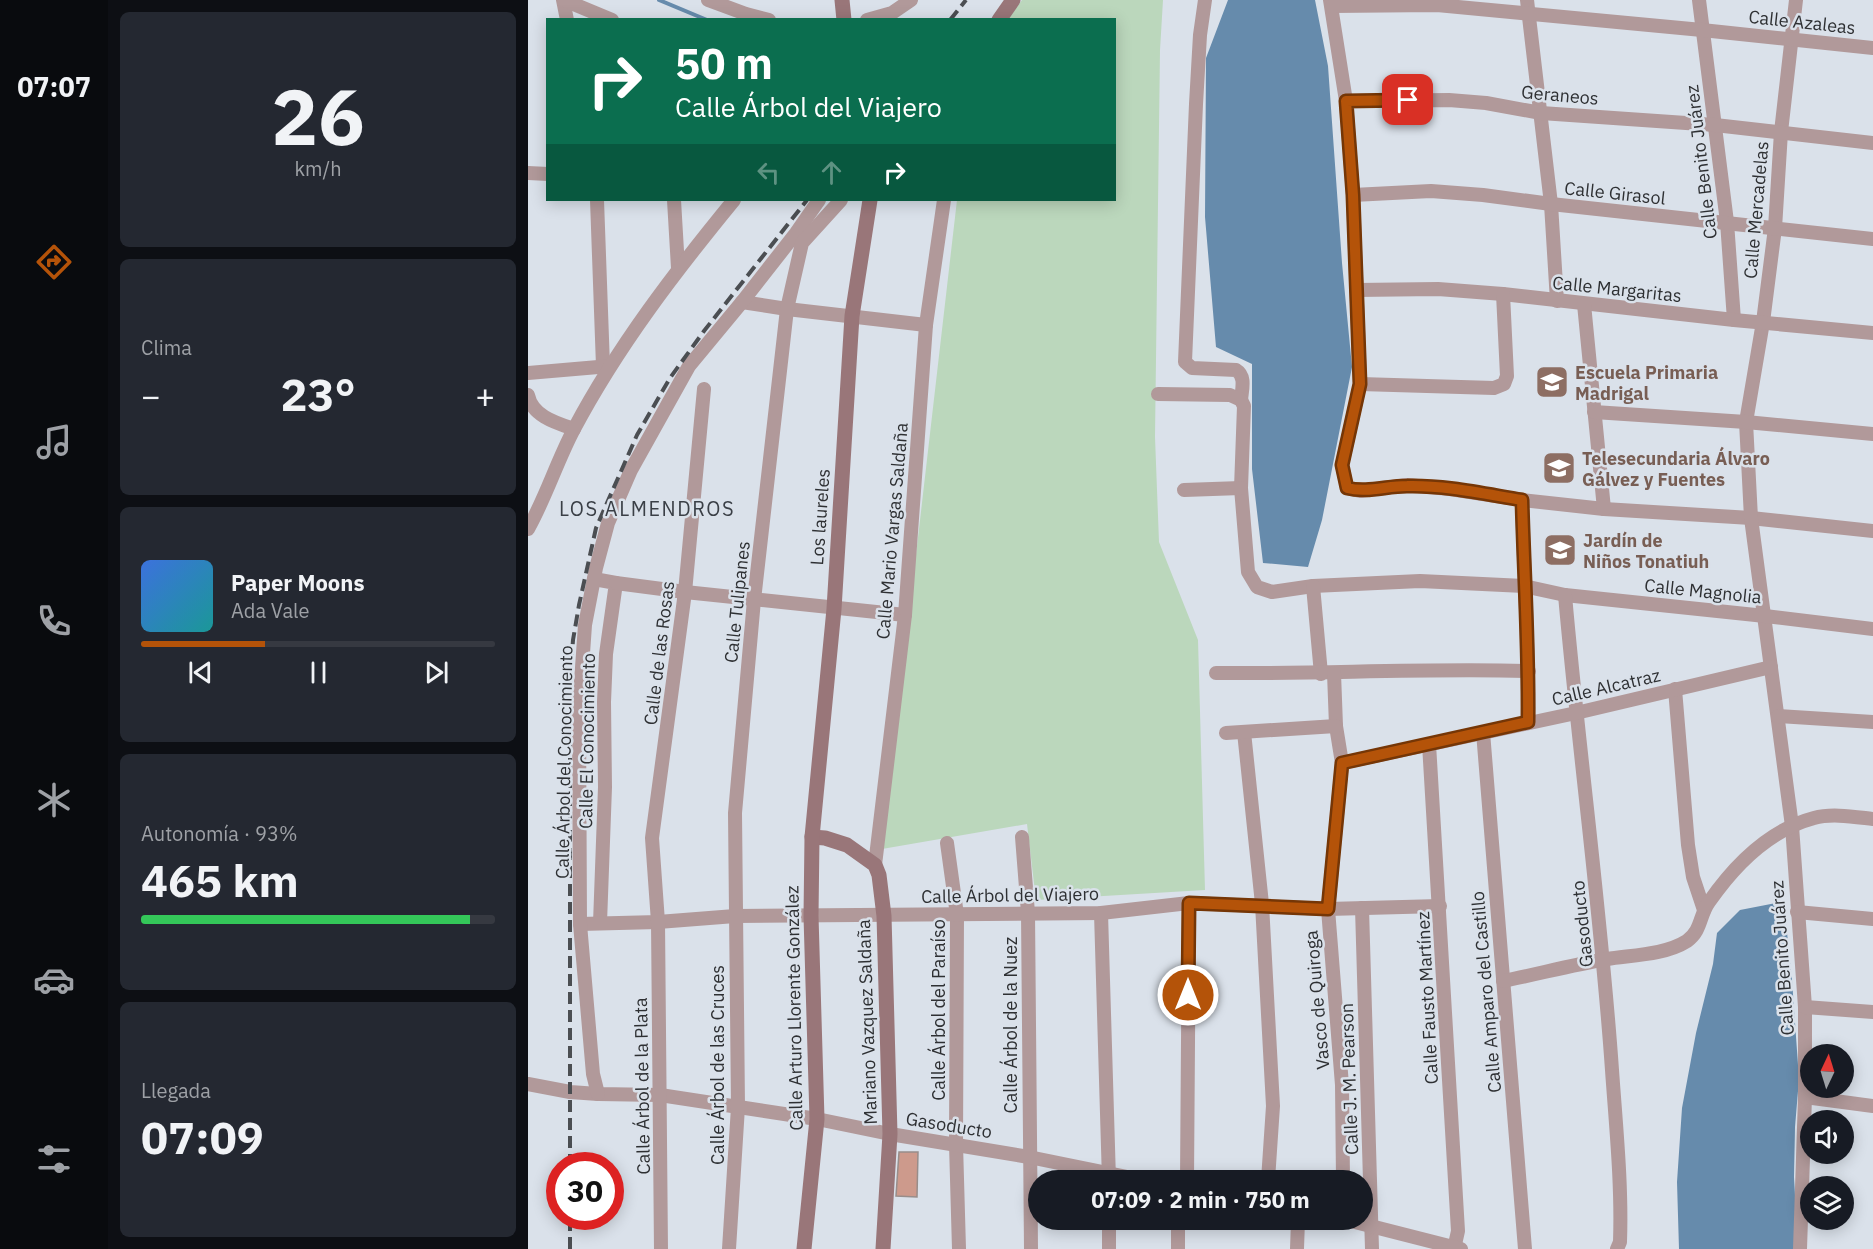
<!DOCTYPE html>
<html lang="es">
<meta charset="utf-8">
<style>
:root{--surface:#171b24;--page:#242831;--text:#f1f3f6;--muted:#9ea1a6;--line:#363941;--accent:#b45309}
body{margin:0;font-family:"IBM Plex Sans",sans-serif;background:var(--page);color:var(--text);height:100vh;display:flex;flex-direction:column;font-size:22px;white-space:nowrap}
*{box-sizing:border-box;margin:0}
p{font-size:20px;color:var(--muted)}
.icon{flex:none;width:33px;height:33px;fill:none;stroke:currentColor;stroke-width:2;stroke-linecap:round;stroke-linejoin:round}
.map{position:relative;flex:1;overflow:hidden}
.side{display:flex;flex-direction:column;gap:12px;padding:12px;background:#0d0f14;width:420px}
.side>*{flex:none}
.banner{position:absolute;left:18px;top:18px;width:570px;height:183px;border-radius:0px;box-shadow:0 3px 15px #0003;background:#0b6e4f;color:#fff;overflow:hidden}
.needle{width:39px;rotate:4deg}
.tools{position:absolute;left:1272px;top:1044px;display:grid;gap:12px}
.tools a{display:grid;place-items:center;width:54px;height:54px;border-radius:50%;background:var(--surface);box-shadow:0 3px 15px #0003;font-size:30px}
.speed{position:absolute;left:18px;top:1152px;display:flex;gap:12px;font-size:30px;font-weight:700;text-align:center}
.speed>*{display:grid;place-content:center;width:78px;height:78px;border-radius:50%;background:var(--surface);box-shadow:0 3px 15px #0003;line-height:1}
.speed .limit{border:9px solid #d22;background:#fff;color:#111}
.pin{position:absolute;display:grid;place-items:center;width:51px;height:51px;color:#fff;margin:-26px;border-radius:12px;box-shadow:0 3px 9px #0006}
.me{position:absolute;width:66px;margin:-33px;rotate:0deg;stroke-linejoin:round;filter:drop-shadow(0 0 4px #0008)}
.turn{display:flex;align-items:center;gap:21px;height:126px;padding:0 30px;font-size:27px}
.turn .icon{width:78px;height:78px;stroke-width:2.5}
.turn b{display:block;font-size:42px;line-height:51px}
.lanes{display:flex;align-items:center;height:57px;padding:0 30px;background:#0003;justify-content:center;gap:30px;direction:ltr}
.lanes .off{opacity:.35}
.big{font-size:45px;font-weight:800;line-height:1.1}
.side .tile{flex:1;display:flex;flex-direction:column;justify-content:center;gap:9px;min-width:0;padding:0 21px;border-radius:9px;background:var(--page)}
.side .dial{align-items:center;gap:0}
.dial b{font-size:78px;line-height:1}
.song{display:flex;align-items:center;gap:18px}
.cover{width:72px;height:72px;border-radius:9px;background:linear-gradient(135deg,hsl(220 70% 55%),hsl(180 70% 35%))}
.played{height:6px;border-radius:3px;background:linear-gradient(90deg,var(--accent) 35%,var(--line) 35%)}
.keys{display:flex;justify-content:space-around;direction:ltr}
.heat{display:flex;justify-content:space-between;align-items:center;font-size:33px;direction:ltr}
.charge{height:9px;border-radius:4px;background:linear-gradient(90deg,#34c759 93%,var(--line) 0)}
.trip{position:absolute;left:500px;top:1170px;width:345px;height:60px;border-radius:30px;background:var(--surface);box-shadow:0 3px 15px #0003;font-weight:800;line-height:60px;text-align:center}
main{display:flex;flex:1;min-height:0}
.dock{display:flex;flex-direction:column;width:108px;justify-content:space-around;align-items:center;background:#090b0e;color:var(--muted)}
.dock .icon{width:42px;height:42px}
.dock .selected{color:var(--accent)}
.dock b{font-size:27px;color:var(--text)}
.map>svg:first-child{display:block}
.green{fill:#bbd7bc}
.water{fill:#668bac}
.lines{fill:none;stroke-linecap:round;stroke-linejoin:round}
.stream{stroke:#668bac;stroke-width:4}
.building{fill:#cd9a8c;stroke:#988d8a;stroke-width:1.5}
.street{stroke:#b1999a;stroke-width:14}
.secondary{stroke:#997679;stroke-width:15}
.rail{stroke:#4b4e52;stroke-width:4;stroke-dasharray:12 6;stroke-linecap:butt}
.route-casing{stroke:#753606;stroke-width:15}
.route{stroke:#b45309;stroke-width:10}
.labels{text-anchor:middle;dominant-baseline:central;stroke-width:5;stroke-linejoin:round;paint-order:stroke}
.street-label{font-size:18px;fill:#2e3033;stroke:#dae1ea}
.education-label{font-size:18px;font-weight:bold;fill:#785e54;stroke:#dae1ea;text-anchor:start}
.neighbourhood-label{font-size:20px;letter-spacing:1.5px;fill:#3a3f46;stroke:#dae1ea}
</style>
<main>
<nav class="dock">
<b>07:07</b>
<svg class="icon selected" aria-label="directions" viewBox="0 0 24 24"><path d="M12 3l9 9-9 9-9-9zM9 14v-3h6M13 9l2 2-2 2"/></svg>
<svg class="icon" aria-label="music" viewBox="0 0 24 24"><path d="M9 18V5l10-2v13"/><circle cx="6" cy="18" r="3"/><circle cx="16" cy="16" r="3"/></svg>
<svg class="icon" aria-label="phone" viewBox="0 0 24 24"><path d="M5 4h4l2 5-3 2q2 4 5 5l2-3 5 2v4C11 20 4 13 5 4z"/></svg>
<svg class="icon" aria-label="climate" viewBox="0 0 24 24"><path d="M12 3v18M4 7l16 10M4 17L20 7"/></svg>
<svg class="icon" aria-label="car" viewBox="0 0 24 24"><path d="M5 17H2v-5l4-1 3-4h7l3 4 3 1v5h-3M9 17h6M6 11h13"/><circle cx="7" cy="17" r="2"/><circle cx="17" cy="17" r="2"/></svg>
<svg class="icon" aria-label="filters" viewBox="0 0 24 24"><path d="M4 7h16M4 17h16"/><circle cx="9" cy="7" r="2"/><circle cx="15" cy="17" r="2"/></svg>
</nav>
<section class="side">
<div class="tile dial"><b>26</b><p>km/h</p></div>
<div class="tile"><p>Clima</p>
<div class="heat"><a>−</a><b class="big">23°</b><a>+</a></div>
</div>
<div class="tile">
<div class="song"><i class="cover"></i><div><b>Paper Moons</b><p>Ada Vale</p></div></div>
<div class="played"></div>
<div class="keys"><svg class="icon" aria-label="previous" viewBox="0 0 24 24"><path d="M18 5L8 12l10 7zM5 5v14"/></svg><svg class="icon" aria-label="pause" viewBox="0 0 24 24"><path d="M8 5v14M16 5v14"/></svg><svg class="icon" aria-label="next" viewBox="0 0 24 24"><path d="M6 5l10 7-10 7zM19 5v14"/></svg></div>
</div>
<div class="tile"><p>Autonomía · 93%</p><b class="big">465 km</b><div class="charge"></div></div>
<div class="tile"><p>Llegada</p><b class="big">07:09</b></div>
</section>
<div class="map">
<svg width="1345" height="1249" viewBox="0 0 1345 1249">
<rect width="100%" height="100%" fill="#dae1ea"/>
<path class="green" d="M494,0h141l-3,50 -5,387 4,105 39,98 7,250 -169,10 -9,-76 -145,25 75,-649h157v-180l-106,-1z"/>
<g class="water">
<path d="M700,0h87l13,66 14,197 10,104 -30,153 -14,47 -45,-4 -11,-94v-105l-36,-17 -11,-130 1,-159z"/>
<path d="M1248,903l10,20 6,57 7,99 -4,48 -1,50 4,72h-119l-2,-67 5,-74 14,-75 17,-69 4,-31 23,-23z"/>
</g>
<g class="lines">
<path class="stream" d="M131,0l48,20"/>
</g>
<path class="building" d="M371,1152h19l-1,45 -21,-1z"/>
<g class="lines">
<g class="street">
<path d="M35,0l4,20"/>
<path d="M36,0l48,20"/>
<path d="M180,0l38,14 23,6"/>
<path d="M677,0l-5,35 -4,69 -11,258 7,6 44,2c10,6 6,19 5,30"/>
<path d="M802,0l16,101 7,94 7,189 -18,81 5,23 13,3 47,-6 43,4 72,11 82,9 147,9 122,13"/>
<path d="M999,0l24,204 6,97"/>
<path d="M1171,0l28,222 7,98"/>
<path d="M1268,0l-15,132 -6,96 -12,94 -17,100 5,96 41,308 13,181v90l-5,152"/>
<path d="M804,6l105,-1 265,25 171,18"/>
<path d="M339,20l25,-7 19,-13"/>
<path d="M818,101l103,-1 37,3 55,10 174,12 158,18"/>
<path d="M0,173l20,1"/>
<path d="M825,195l78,-4 52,4 68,9 322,35"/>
<path d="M69,200l6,166"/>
<path d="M146,200l4,68"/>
<path d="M828,290l82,-1 65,5 231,26 139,13"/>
<path d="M214,302l45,7 139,16"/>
<path d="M1056,304l20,205"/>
<path d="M0,373l82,-7"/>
<path d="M832,384l134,4 10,-4 3,-8 -4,-82"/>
<path d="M630,394l72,1 11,5 3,6 -3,82 7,84 9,15 15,5 41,-6 107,-5 104,5 41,9 200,21 108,13"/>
<path d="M0,395c4,21 28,28 46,34"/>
<path d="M1066,412l152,10 127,12"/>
<path d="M656,490l57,-2"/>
<path d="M994,500c2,74 7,148 6,222"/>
<path d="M0,529c18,-32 29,-68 46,-100 44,-83 101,-157 160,-229"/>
<path d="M66,579l22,4 -10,71 -2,48 1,85 -5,136"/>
<path d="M88,583l69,9 220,23"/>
<path d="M785,586l8,88"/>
<path d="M1037,595c14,159 36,316 47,475 4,57 10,115 8,172l-3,7"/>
<path d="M688,673c104,1 209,-5 313,-2"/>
<path d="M806,673l2,53 6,37 -14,146 14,176 1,95"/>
<path d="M1147,689l13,156 5,32 11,33"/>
<path d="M1250,716l95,6"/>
<path d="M716,732l18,172 11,202 -5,74"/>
<path d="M955,732l42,517"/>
<path d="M698,733l110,-7"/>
<path d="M901,744l29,487 -4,18"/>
<path d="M814,763l234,-50 195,-46"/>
<path d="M494,837l6,76 3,336"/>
<path d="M419,843l10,72 -1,229 3,105"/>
<path d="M347,865l30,-250 21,-290 18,-125"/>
<path d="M834,908l10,341"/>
<path d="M1269,912l76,7"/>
<path d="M573,913l8,267"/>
<path d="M52,924l78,-2 77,-6 366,-3 88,-10 139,6 112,-3"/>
<path d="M975,981c35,-7 69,-16 104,-22 25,-4 58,-4 80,-18 15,-11 12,-25 22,-39 25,-36 60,-72 105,-84 18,-5 41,-1 59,1"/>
<path d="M1277,1007l68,5"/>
<path d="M0,1084l42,8 28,2 62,1 157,24 73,15 139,23 113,23"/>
<path d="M70,1094l-5,-20 -13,-150 -1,-214 6,-85 11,-57 12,-45 23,-53 58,-104 53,-64 54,-69 23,-33"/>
<path d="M1277,1097l68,9"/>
<path d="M659,1180l2,-277"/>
<path d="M581,1220v29"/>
<path d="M650,1220v29"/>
<path d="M819,1220l114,29"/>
<path d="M133,1249l-3,-327 -6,-84 33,-246 19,-203"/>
<path d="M201,1249l9,-142 -3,-294 19,-213 33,-291 15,-66 39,-43"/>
<path d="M769,1249l1,-29"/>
</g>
<g class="secondary">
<path d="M314,0l2,20"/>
<path d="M471,20l14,-20"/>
<path d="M284,837l13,1 22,7 28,20 4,10 5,41 6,218 -7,115"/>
<path d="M276,1249l13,-130 -6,-203 1,-79 22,-228 18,-293 18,-116"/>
</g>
<g class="rail">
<path d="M422,20l16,-20"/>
<path d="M42,1166v-485l3,-41 6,-35 17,-77 41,-93 33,-57 34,-47 103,-131"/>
<path d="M42,1249v-33"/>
</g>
</g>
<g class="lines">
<g class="route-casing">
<path id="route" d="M660,995l1,-92 139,6 14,-146 186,-41c1,-74 -4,-148 -6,-222 -37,-6 -77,-15 -115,-14 -21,0 -40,7 -60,2l-5,-23 18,-81 -7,-189 -7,-94 62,-1"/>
</g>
<use href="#route" class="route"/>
</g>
<defs>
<g id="school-square" transform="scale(1.725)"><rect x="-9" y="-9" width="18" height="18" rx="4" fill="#8d6e63" stroke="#dae1ea"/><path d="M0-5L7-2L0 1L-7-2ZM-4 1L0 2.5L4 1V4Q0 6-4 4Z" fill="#fff"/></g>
</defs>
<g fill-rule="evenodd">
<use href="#school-square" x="1024" y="382"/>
<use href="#school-square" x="1031" y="468"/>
<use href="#school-square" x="1032" y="550"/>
</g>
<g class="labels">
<g class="street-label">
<text transform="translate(1274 22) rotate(6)">Calle Azaleas</text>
<text transform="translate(1032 95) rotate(5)">Geraneos</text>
<text transform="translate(1173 162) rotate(-97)">Calle Benito Juárez</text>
<text transform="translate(1087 193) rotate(6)">Calle Girasol</text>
<text transform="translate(1228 210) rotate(-85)">Calle Mercadelas</text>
<text transform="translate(1089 289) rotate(6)">Calle Margaritas</text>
<text transform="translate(292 517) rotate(-86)">Los laureles</text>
<text transform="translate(364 531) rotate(-85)">Calle Mario Vargas Saldaña</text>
<text transform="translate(1175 591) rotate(6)">Calle Magnolia</text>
<text transform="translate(209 602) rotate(-84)">Calle Tulipanes</text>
<text transform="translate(131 653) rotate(-83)">Calle de las Rosas</text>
<text transform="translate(1078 687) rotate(-13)">Calle Alcatraz</text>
<text transform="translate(59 741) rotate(-89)">Calle El Conocimiento</text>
<text transform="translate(36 762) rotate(-89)">Calle Árbol del Conocimiento</text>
<text transform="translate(482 895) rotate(-1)">Calle Árbol del Viajero</text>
<text transform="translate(1054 924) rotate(-96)">Gasoducto</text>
<text transform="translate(1254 958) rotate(-94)">Calle Benito Juárez</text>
<text transform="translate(958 992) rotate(-95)">Calle Amparo del Castillo</text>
<text transform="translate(899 998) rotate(-93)">Calle Fausto Martínez</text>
<text transform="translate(789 1000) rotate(-95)">Vasco de Quiroga</text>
<text transform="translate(266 1008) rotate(-91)">Calle Arturo Llorente González</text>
<text transform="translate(410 1010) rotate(-90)">Calle Árbol del Paraíso</text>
<text transform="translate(339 1022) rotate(-92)">Mariano Vazquez Saldaña</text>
<text transform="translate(482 1025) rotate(-90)">Calle Árbol de la Nuez</text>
<text transform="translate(189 1065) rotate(-90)">Calle Árbol de las Cruces</text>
<text transform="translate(821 1079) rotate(-92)">Calle J. M. Pearson</text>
<text transform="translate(114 1086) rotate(-91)">Calle Árbol de la Plata</text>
<text transform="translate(421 1125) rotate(9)">Gasoducto</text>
</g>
<g class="education-label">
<text x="1047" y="372">Escuela Primaria<tspan x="1047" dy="21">Madrigal</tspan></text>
<text x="1054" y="458">Telesecundaria Álvaro<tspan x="1054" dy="21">Gálvez y Fuentes</tspan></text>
<text x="1055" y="540">Jardín de<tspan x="1055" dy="21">Niños Tonatiuh</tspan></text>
</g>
<g class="neighbourhood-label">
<text x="119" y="508">LOS ALMENDROS</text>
</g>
</g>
</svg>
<div class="tools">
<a><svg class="needle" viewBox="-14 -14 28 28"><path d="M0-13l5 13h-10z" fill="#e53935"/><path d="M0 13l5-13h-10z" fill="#9ea1a6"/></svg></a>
<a><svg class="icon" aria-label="sound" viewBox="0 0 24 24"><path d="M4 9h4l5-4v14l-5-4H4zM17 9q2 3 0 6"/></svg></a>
<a><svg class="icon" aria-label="layers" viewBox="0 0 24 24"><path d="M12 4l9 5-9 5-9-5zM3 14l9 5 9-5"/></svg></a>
</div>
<div class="speed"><div class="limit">30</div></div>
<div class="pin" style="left:880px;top:100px;background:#d93025"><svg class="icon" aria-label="arrive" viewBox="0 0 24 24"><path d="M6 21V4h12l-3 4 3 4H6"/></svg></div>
<svg class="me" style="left:660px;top:995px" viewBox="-20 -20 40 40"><circle r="17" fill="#b45309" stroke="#fff" stroke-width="3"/><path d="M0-11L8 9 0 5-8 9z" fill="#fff"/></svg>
<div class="trip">07:09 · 2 min · 750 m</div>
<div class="banner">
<div class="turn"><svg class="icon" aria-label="right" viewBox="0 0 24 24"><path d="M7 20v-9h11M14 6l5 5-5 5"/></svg><div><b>50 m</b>Calle Árbol del Viajero</div></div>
<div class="lanes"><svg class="icon off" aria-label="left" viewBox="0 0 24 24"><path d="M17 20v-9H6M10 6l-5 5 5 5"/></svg><svg class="icon off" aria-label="ahead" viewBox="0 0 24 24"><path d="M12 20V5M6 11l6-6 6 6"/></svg><svg class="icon" aria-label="right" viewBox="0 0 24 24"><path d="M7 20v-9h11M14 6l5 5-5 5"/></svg></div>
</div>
</div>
</main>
